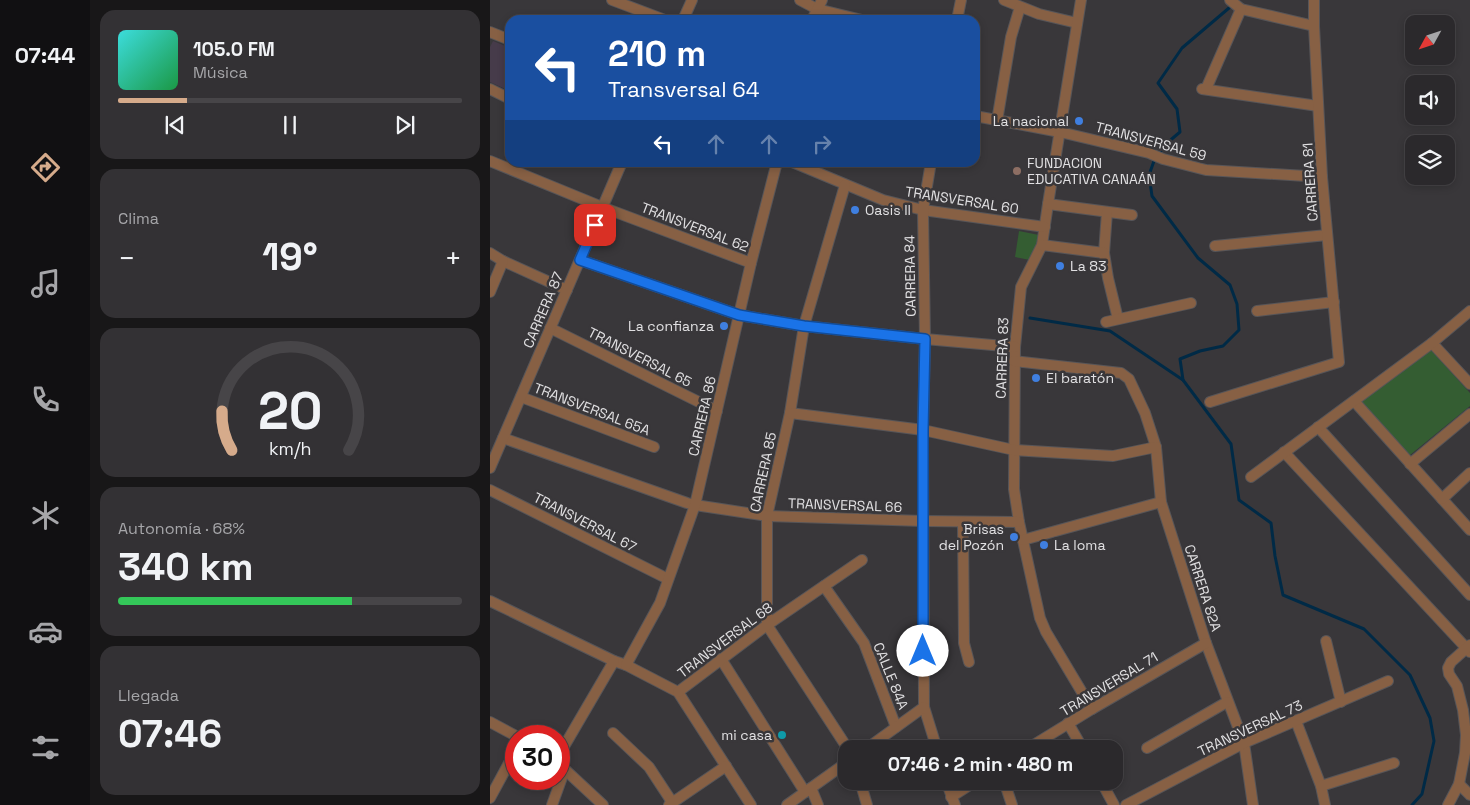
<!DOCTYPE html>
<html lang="es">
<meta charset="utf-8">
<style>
:root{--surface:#2b292c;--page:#333134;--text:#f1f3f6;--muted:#a6a6a9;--line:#474548;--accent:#d6ab8b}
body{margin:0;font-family:"Space Grotesk",sans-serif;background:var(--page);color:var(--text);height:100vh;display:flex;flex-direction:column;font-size:19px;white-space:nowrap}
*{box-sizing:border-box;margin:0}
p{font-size:16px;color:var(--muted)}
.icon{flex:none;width:28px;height:28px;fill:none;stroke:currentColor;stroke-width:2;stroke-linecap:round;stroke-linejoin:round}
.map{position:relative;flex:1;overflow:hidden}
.sheet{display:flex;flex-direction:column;gap:10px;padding:10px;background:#181718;width:400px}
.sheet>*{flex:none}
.top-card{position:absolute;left:15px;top:15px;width:475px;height:152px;border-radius:15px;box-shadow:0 2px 8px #0003,0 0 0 1px var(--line);background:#1a4fa0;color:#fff;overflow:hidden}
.needle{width:32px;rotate:230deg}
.buttons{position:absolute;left:915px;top:15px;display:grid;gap:10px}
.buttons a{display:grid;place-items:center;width:50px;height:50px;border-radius:10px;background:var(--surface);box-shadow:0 2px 8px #0003,0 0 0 1px var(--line);font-size:25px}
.speed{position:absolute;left:15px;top:725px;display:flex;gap:10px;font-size:25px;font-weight:700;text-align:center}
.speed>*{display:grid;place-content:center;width:65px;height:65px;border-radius:50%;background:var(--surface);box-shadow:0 2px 8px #0003,0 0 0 1px var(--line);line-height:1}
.speed .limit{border:8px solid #d22;background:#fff;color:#111}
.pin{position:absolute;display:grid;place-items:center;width:42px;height:42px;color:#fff;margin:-21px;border-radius:10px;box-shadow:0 2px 8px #0006}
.me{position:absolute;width:55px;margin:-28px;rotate:0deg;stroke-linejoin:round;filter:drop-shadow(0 0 4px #0008)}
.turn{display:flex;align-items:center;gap:18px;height:105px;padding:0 20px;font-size:22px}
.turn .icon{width:65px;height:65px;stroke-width:2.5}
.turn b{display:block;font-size:35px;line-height:42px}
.lanes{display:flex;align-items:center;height:48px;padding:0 20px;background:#0003;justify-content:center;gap:25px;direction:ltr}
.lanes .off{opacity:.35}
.big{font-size:38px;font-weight:700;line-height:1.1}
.sheet .card{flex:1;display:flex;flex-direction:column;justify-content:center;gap:8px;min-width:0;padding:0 18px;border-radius:15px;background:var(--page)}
.sheet .dial{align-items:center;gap:0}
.dial svg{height:130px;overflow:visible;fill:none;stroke:var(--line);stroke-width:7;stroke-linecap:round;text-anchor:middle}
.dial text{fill:var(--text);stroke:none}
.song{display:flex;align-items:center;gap:15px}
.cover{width:60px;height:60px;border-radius:8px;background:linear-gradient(135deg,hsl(180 70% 55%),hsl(140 70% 35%))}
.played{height:5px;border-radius:2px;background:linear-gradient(90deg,var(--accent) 20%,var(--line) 20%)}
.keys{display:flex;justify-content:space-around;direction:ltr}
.heat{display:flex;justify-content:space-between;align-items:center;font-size:28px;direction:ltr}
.charge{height:8px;border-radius:4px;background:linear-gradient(90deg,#34c759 68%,var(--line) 0)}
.trip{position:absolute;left:348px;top:740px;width:285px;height:50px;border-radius:15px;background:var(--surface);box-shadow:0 2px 8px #0003,0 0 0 1px var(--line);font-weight:700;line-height:50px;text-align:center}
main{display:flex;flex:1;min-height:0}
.dock{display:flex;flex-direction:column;width:90px;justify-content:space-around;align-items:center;background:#111012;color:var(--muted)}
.dock .icon{width:35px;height:35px}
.dock .selected{color:var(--accent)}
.dock b{font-size:22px;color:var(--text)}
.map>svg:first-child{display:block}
.education{fill:#463b4a}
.green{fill:#345d32}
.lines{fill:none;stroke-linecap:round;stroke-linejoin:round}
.stream{stroke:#002a46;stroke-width:3}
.street-casing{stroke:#575558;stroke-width:12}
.street{stroke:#876044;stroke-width:10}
.route-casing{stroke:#114b97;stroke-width:12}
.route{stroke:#1a73e8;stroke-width:9}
.shop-dot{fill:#3f7fe0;stroke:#39373a;stroke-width:2}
.education-dot{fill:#8d6e63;stroke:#39373a;stroke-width:2}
.culture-dot{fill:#0f9aa8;stroke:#39373a;stroke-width:2}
.labels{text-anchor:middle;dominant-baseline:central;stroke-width:5;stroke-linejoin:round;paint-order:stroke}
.poi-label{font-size:14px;fill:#e1e0e2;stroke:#39373a;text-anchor:start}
.street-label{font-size:14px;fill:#e1e0e2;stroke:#39373a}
</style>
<main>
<nav class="dock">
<b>07:44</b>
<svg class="icon selected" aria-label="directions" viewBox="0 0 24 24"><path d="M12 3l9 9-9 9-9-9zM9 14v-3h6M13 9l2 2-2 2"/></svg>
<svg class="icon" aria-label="music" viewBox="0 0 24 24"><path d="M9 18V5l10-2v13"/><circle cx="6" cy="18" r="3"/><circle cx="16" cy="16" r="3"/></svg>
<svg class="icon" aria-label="phone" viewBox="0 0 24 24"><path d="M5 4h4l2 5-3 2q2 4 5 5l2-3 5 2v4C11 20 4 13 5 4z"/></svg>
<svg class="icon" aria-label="climate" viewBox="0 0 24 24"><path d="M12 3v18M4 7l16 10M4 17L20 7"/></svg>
<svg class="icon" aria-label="car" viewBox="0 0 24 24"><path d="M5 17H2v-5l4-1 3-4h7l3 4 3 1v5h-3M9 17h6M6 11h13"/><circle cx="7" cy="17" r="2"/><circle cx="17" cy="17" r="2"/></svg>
<svg class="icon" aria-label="filters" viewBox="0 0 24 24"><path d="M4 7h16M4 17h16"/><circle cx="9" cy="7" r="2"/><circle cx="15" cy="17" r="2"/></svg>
</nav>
<section class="sheet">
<div class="card">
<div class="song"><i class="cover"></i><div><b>105.0 FM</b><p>Música</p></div></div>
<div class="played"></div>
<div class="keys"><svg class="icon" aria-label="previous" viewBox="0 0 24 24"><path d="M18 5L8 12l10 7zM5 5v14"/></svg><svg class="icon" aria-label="pause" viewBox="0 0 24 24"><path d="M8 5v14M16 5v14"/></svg><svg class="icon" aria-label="next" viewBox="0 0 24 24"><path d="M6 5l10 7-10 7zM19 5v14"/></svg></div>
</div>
<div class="card"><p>Clima</p>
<div class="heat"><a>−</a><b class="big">19°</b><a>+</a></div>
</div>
<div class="card dial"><svg viewBox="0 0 100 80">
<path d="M14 69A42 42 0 1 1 86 69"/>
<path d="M14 69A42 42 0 0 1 8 45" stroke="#d6ab8b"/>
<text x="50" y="56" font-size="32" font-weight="700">20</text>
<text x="50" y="72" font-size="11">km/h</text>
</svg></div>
<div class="card"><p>Autonomía · 68%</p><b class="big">340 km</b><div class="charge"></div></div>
<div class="card"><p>Llegada</p><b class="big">07:46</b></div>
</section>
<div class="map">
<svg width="980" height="805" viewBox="0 0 980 805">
<rect width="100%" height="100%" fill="#39373a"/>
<path class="education" d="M3,41l17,7v43l-20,-9v-35z"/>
<g class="green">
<path d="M529,231l20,4 -4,26 -20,-4z"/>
<path d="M940,349l40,44v13l-60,49 -51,-54z"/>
</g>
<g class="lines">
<g class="stream">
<path d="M540,318l80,13 73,49 48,64 8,56 32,23 4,33 8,39 81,34 46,46 20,43 4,23 -12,53 -10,11"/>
<path d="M693,380l-3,-21 20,-8 23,-5 16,-16 -2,-26 -7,-19 -32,-27 -46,-62 -3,-21 5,-14 13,-18 13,-11 -3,-23 -19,-26 24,-35 47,-40"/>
</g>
<g class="street-casing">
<g id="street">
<path d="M122,0l53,20"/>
<path d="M310,0l17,9 45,11"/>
<path d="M514,0l35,14 38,9"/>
<path d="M591,0l-33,204 -6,41 -21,42 -6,60 -1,142 5,33 21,96 6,14 46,77"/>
<path d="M740,0l11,9 73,17"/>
<path d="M193,20l9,-20"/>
<path d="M322,20l10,-20"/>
<path d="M467,20l4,-20"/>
<path d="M0,32l20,8"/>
<path d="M0,89l20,10"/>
<path d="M712,89l116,17"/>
<path d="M716,89l35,-80"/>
<path d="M485,116l85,16 89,21 14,6 43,11 116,7"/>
<path d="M507,121l14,-84 9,-30"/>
<path d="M0,161l112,46 149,56"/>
<path d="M302,162l91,38 40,10 122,17"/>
<path d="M441,162l-8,48 2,129 -2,91 1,277 13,42"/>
<path d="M355,185l-41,141 -14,87 -23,103v109l81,124"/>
<path d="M558,204l84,11"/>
<path d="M617,212l-3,41 4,25 10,41"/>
<path d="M552,245l62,8"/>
<path d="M725,246l112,-11"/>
<path d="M0,253l13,8 64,29"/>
<path d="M90,260l159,55 65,11 121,13 90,8"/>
<path d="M0,292l13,-31"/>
<path d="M767,311l77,-9"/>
<path d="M616,322l85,-19"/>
<path d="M60,328l167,83"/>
<path d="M942,343l38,41"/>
<path d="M524,361l98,11 9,1 8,6 16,34 11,34 5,55 45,141 38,100 9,62"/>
<path d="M31,397l133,50"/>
<path d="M864,401l116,129"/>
<path d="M720,402l129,-40 -17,-185 -8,-151v-26"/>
<path d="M300,413l133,17 91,20 99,6 43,-9"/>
<path d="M828,427l152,168"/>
<path d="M13,438l184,65 8,2 72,11 156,5 96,1"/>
<path d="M794,452l186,200"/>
<path d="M920,464l60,-50"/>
<path d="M0,468l132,-306"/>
<path d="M761,477l181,-134 38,-32"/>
<path d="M0,490l178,89"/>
<path d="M952,499l28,-26"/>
<path d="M473,522l1,121 5,19"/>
<path d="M533,540l138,-38"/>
<path d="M334,586l40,57 32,84"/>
<path d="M0,601l124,60 12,4 52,27 73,113"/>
<path d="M836,641l15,61"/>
<path d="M231,659l84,133"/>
<path d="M136,665l34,-62 35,-98 56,-242 26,-101"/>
<path d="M188,692l89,-67 95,-65"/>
<path d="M806,721l25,65 4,19"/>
<path d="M0,722l26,14"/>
<path d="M578,723l15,26"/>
<path d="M123,733l36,34 23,35"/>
<path d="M657,748l80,-46"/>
<path d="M376,749l58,-42"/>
<path d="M537,749l65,-40 114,-66"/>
<path d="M69,755l55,-94"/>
<path d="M69,764l44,41"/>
<path d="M370,781l7,24"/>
<path d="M456,781l9,24"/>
<path d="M514,781l8,24"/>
<path d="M611,781l13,24"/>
<path d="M969,784l11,11"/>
<path d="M831,786l73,-23"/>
<path d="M321,788l7,17"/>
<path d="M461,797l25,-16"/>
<path d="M0,798l26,-48"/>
<path d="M62,805l13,-36"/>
<path d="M179,805l57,-39"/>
<path d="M297,805l59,-42"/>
<path d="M636,805l118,-62 144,-62"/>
<path d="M958,805l11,-21 6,-31 1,-18 -3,-25 -6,-24 -8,-12 -1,-6 3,-6 19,-17"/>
</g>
</g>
<use href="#street" class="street"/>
</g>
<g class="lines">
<g class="route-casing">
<path id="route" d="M105,225l-15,35 159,55 65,11 121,13 -2,91v221"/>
</g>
<use href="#route" class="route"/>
</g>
<g class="shop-dot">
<circle cx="589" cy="121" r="5"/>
<circle cx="365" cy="210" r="5"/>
<circle cx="570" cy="266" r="5"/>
<circle cx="234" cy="326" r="5"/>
<circle cx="546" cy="378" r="5"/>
<circle cx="524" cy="537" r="5"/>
<circle cx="554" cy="545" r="5"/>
</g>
<circle class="education-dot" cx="527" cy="171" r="5"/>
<circle class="culture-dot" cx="292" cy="735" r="5"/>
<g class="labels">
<g class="poi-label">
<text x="579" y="121" text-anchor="end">La nacional</text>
<text x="537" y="163">FUNDACION<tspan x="537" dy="16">EDUCATIVA CANAÁN</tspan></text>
<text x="375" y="210">Oasis II</text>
<text x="580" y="266">La 83</text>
<text x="224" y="326" text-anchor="end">La confianza</text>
<text x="556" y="378">El baratón</text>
<text x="514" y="529" text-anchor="end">Brisas<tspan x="514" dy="16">del Pozón</tspan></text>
<text x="564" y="545">La loma</text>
<text x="282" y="735" text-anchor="end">mi casa</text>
</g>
<g class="street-label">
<text transform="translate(661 141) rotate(15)">TRANSVERSAL 59</text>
<text transform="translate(820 182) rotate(-94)">CARRERA 81</text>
<text transform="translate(472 200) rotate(9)">TRANSVERSAL 60</text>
<text transform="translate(205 227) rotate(21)">TRANSVERSAL 62</text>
<text transform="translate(420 276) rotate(-91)">CARRERA 84</text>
<text transform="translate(53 310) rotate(-67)">CARRERA 87</text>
<text transform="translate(150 357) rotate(27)">TRANSVERSAL 65</text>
<text transform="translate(512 358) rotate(-88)">CARRERA 83</text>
<text transform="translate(102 409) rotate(21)">TRANSVERSAL 65A</text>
<text transform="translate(212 416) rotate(-77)">CARRERA 86</text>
<text transform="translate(273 472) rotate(-78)">CARRERA 85</text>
<text transform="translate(355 505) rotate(2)">TRANSVERSAL 66</text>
<text transform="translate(95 522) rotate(27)">TRANSVERSAL 67</text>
<text transform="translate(713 588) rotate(72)">CARRERA 82A</text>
<text transform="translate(235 640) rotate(-37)">TRANSVERSAL 68</text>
<text transform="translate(401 676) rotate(68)">CALLE 84A</text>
<text transform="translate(619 684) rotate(-31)">TRANSVERSAL 71</text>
<text transform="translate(760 728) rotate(-25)">TRANSVERSAL 73</text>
</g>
</g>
</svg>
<div class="buttons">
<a><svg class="needle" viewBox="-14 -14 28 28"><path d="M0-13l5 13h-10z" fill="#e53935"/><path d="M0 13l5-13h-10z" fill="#a6a6a9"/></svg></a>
<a><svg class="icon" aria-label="sound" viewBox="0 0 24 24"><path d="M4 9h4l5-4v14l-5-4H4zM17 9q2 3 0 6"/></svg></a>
<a><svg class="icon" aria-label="layers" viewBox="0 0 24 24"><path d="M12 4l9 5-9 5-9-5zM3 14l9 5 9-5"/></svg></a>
</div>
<div class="speed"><div class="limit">30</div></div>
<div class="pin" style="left:105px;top:225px;background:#d93025"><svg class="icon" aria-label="arrive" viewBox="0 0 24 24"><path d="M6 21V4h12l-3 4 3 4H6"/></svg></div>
<svg class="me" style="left:433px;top:651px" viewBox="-20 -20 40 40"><circle r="19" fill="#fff"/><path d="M0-13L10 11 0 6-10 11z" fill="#1a73e8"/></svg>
<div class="trip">07:46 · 2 min · 480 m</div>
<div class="top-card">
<div class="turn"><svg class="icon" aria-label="left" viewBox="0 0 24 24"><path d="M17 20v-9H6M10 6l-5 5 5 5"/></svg><div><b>210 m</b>Transversal 64</div></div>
<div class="lanes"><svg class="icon" aria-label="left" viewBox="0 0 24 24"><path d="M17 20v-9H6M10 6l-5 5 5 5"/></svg><svg class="icon off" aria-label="ahead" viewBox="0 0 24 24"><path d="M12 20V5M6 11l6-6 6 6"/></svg><svg class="icon off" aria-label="ahead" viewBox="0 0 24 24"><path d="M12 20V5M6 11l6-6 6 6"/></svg><svg class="icon off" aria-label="right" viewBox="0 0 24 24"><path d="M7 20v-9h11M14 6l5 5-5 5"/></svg></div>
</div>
</div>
</main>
